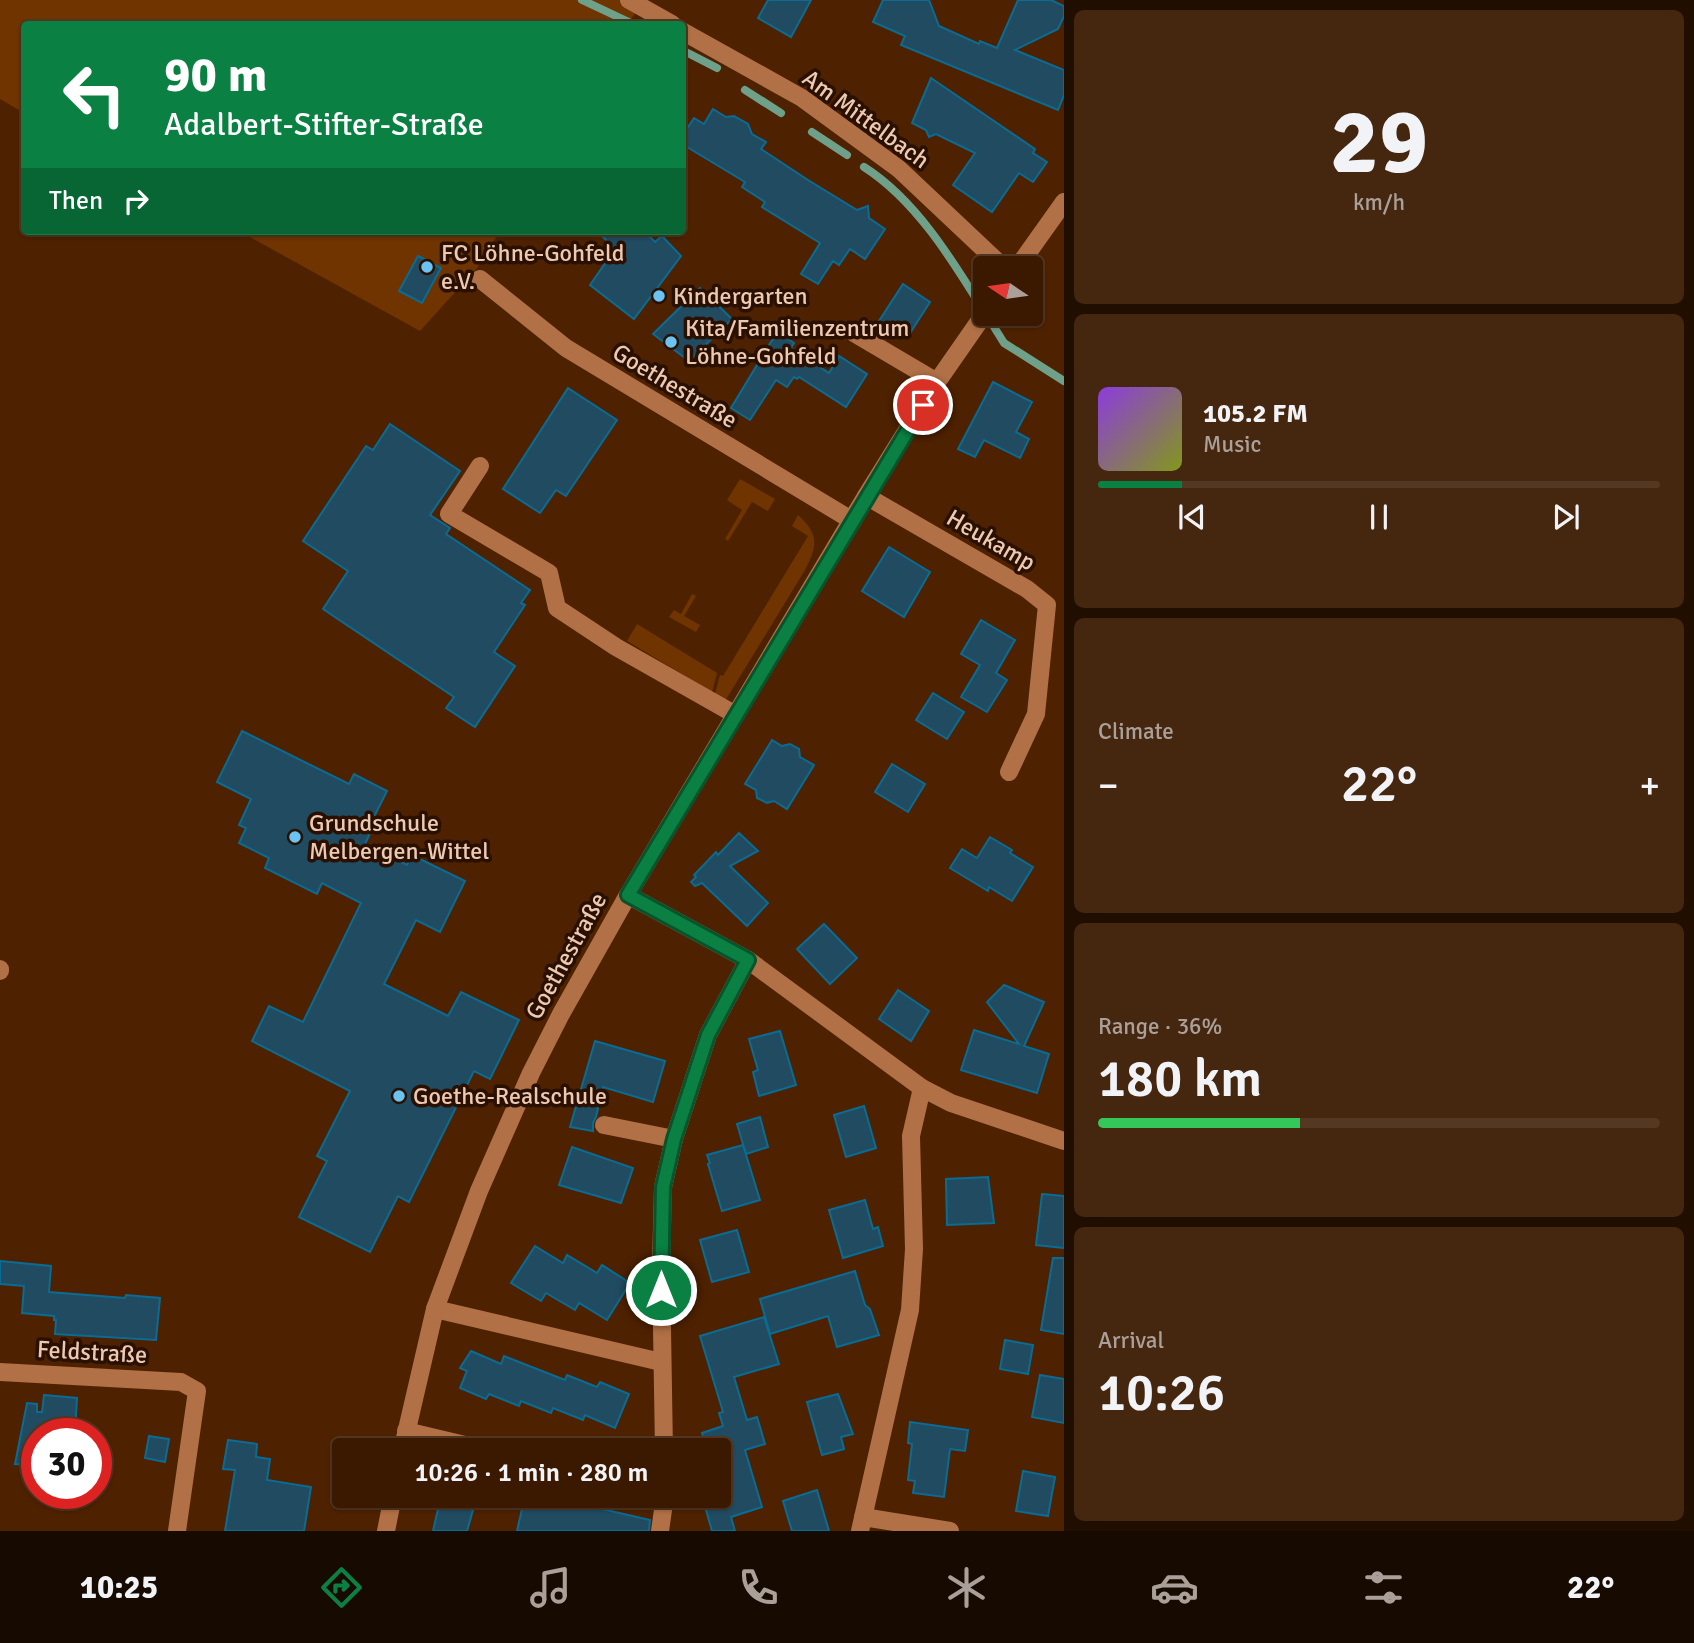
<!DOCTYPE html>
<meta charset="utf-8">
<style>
:root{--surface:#3a1900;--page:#45260f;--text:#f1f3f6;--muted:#aba099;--line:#543822;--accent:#0b8043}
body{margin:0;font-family:Signika,sans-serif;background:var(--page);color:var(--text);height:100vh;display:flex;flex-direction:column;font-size:26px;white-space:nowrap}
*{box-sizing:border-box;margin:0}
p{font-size:23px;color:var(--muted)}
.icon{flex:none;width:38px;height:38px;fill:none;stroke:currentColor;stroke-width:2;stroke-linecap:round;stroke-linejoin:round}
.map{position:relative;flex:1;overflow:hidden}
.side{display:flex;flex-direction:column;gap:10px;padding:10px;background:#200e00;width:630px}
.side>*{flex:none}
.top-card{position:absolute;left:21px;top:21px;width:665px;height:214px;border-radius:7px;box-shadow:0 2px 5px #0004,0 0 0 2px var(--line);background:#0b8043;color:#fff;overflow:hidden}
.needle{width:46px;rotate:283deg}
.controls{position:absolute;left:973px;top:256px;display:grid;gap:14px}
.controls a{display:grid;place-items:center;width:70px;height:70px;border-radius:7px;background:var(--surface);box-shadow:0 2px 5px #0004,0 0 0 2px var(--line);font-size:35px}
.speed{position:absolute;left:21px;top:1418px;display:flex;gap:14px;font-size:35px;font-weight:700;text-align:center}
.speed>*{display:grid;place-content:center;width:91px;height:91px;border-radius:50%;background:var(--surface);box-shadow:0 2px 5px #0004,0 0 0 2px var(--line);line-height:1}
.speed .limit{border:10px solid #d22;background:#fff;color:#111}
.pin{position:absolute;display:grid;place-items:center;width:60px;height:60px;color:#fff;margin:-30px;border:4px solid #fff;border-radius:50%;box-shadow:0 2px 7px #0007}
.me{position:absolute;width:77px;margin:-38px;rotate:0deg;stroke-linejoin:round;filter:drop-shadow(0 0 5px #0008)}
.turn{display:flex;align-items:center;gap:24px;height:147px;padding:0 28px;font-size:32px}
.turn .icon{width:91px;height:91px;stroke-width:2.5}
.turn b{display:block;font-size:49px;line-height:60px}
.then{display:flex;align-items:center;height:66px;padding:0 28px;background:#0003;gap:14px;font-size:26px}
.big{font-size:52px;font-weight:600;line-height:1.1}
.side .widget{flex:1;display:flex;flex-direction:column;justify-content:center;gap:10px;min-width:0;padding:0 24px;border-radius:10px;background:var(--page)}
.side .dial{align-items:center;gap:0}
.dial b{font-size:91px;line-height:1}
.song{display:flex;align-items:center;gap:21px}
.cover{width:84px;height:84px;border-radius:10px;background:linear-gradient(135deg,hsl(270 70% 55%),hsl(70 70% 35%))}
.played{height:7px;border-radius:4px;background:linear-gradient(90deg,var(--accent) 15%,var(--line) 15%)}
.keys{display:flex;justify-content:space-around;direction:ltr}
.heat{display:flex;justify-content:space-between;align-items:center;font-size:38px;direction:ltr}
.charge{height:10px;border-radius:5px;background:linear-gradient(90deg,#34c759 36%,var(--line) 0)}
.trip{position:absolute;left:332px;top:1438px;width:399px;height:70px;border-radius:7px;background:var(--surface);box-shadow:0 2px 5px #0004,0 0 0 2px var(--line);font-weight:600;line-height:70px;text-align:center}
.tabs{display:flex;height:112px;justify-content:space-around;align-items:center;background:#170a00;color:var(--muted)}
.tabs .icon{width:49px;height:49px}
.tabs .selected{color:var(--accent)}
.tabs b{font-size:32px;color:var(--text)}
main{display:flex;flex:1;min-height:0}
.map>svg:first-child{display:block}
.green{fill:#703400}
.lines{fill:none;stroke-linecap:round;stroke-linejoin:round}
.stream{stroke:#6ea08a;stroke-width:8}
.building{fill:#204b61;stroke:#0a6c93;stroke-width:2}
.minor{stroke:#b17045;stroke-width:18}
.route-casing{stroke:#07532c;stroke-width:18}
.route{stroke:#0b8043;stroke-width:12}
.poi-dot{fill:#6ac3f1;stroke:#291001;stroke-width:2.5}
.labels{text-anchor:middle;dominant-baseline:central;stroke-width:7;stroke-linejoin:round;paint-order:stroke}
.street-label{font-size:24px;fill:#edc9b3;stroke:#291001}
.poi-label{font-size:24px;fill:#edc9b3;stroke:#291001;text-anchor:start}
</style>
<main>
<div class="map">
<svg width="1064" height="1531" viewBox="0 0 1064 1531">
<rect width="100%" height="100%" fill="#4e2100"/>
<g class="green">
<path d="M0,0h622l17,7 -11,17h-604v89l-24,-14z"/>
<path d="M239,231h261l-23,37 -57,63z"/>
<path d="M740,479l35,20 -7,12 -16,-9 -24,39 -3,-2 17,-29 -15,-10z"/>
<path d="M798,515c22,20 19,31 7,55l-80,131 -10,-7 5,-19 3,1 85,-140 -16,-10z"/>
<path d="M692,594l4,2 -12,20 16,9 -4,7 -27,-15 5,-7 7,4z"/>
<path d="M637,624l80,49 -5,19 -85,-51z"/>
</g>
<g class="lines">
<g class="stream">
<path d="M582,0l51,24"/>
<path d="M682,50l35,18"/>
<path d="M745,90l36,23"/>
<path d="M812,132l35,23"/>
<path d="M864,167c52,33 89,94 121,146"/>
<path d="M986,314l18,29 60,38"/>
</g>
</g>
<g class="building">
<path d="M768,0h43l-20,37 -33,-19z"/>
<path d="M883,0h46l10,26 40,18 1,-3 17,7 21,-48h33l13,6v10l-6,13 -43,21 49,20v25l-6,15 -157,-65 4,-9 -32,-14z"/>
<path d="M931,78l104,71 -2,4 14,9 -14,20 -14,-9 -27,39 -39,-27 22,-32 -39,-19 -7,3 -3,-7 -14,-7z"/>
<path d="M713,109l13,8 8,-1 14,8 4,10 14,8 -5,7 47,31 49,30 11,-4 1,12 16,11 -20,30 -15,-10 -11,16 -6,-4 -15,23 -17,-10 19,-31 -58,-36 3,-5 -23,-15 3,-5 -63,-38v-8l12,-18 10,6z"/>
<path d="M597,231h47l11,11 7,-6 19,20 -47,63 -44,-34 25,-36z"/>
<path d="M418,256l23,12 -19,35 -23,-12z"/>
<path d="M903,284l27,18 -23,36 -28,-17z"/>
<path d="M700,288l32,31 -43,42 -36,-27z"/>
<path d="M777,332l17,11 -3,5 38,25 10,-17 28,18 -21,33 -47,-30 -2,2 -3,-2 -7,10 -11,-7 -26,40 -19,-12z"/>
<path d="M993,382l39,20 -16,30 13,7 -9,19 -36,-18 -9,17 -17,-8z"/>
<path d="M568,388l49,32 -51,76 -10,-6 -16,23 -37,-24z"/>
<path d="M390,424l70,47 -30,44 20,13 -4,6 84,56 -9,13 4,2 -31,47 21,14 -40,61 -29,-19 8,-11 -131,-88 25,-38 -45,-30 63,-95 7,4z"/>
<path d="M889,547l41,25 -26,45 -42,-26z"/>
<path d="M981,620l34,20 -19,33 11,7 -20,32 -26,-15 19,-32 -19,-11z"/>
<path d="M933,693l31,19 -17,27 -31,-19z"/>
<path d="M242,731l107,53 5,-10 33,17 -16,32 3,2 -9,19 42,21 5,-10 53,26 -25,51 -24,-12 -32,64 64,32 13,-24 58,28 -29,59 -16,-8 -65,131 -11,-6 -28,56 -71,-35 28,-56 -10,-5 33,-65 -98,-50 17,-35 34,16 58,-119 -39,-20 -5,11 -52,-26 4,-10 -30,-15 7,-15 -7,-3 12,-26 -34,-17z"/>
<path d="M772,740l10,6 8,-2 9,5 1,8 14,8 -27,44 -13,-8 -7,2 -10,-5 -1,-8 -11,-6z"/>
<path d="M892,764l33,20 -17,28 -33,-20z"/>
<path d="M739,833l19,18 -28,15 38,37 -21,23 -45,-43 -7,3 -4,-4 5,-5 -2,-2 22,-23 2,3z"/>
<path d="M990,837l22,13 -2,3 23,14 -21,34 -23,-14 -1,4 -38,-23 12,-19 15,9z"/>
<path d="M824,924l33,34 -27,26 -33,-35z"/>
<path d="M1004,985l40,17 -20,44 25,8 -12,39 -76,-23 13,-40 45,14 -32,-42z"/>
<path d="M898,990l31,21 -18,30 -32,-22z"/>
<path d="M780,1031l16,54 -37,11 -6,-24 5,-2 -9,-31z"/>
<path d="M595,1041l70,20 -12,41 -50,-15 -7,30 -3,6v8l-23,-4z"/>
<path d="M864,1106l12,42 -30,9 -12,-42z"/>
<path d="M760,1117l8,30 -22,7 -9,-30z"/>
<path d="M743,1145l17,55 -38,11 -14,-47 2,-1 -3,-8z"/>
<path d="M572,1147l61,21 -12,35 -62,-18z"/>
<path d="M988,1177l6,46 -47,2 -1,-46z"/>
<path d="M1042,1194l22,2v52l-28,-3z"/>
<path d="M865,1200l8,29 5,-2 5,19 -40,12 -14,-48z"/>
<path d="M737,1230l12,42 -37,10 -12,-42z"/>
<path d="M535,1246l28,17 4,-8 30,18 5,-8 28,18 -23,37 -28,-17 -4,7 -29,-17 -5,8 -30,-18z"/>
<path d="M1053,1258h11v76l-23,-4z"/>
<path d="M0,1261l51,5 -2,26 76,6 1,-3 34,3 -4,42 -101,-6 1,-14h-2v-4l-32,-3 2,-27 -24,-2z"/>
<path d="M855,1271l10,34 5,4 9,26 -42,12 -9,-31 -58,18 -10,-35z"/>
<path d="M764,1317l15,47 -45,13 13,43 10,-3 8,27 -20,6 17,57 -31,10 4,14h-23l-10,-35h17v-45h-12l-5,-18 21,-7 -4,-13 4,-1 -23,-76z"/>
<path d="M1005,1340l28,5 -5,29 -28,-5z"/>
<path d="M471,1351l30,13 3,-8 61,24 2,-5 30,12 3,-5 29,12 -14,34 -30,-13 -2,5 -30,-12 -2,5 -30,-12 -2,5 -30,-12 -3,5 -26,-11 7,-17 -7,-3z"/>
<path d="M1040,1375l24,4v44l-32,-6z"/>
<path d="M838,1394l15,40 -12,3 3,12 -22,6 -15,-53z"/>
<path d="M44,1395l33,3 -2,35h-38v32l-22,-1 12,-61 10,1v8h5z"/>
<path d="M910,1422l58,8 -3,21 -15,-2 -6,48 -31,-4 2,-12 -7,-1 4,-36 -4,-1z"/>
<path d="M149,1436l20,3 -4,23 -20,-4z"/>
<path d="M228,1440l29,4 -1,13 14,2 -3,21 44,7 -7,44h-79l10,-61 -12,-1z"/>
<path d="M1023,1471l32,6 -7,39 -32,-5z"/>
<path d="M817,1490l12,41h-37l-9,-30z"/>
<path d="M441,1496h36l-10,35h-34z"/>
<path d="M525,1496h21l104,24 -1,11h-132z"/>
</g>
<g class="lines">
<g class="minor">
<path d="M629,0l43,24"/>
<path d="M682,31l120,67 97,71 105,99"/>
<path d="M1017,268l47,-66"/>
<path d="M480,279l86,69 287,173"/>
<path d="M854,333l83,49"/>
<path d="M480,466l-31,48 100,59 8,35 59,39 120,68"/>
<path d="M866,496l161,93 20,16 -11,109 -27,58"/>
<path d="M628,895l120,65 174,128 29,15 113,38"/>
<path d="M0,969v2"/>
<path d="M604,1125l70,14"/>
<path d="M435,1309l226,53"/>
<path d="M0,1372l181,10 16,9 -20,140"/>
<path d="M406,1431l84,20"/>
<path d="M402,1451l33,-142 44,-118 52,-118 30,-59 67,-119 238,-399 71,-114 48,-69"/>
<path d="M664,1451l-3,-185 2,-79 11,-48 34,-104 40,-75"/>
<path d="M863,1517l87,14"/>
<path d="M386,1531l7,-35"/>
<path d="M660,1531l5,-35"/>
<path d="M860,1531l50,-221 4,-61 -3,-113 11,-48"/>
</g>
</g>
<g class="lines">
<g class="route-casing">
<path id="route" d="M661,1290l2,-103 11,-48 34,-104 40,-75 -120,-65 295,-490"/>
</g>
<use href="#route" class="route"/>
</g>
<g class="poi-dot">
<circle cx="427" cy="267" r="7"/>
<circle cx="659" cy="296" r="7"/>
<circle cx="671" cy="342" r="7"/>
<circle cx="295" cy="837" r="7"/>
<circle cx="399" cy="1096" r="7"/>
</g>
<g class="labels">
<g class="street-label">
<text transform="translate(866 119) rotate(36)">Am Mittelbach</text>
<text transform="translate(675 386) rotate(31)">Goethestraße</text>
<text transform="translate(991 540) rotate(30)">Heukamp</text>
<text transform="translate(566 956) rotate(-61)">Goethestraße</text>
<text transform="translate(92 1352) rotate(3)">Feldstraße</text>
</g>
<g class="poi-label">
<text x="441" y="253">FC Löhne-Gohfeld<tspan x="441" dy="28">e.V.</tspan></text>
<text x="673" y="296">Kindergarten</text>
<text x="685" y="328">Kita/Familienzentrum<tspan x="685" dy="28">Löhne-Gohfeld</tspan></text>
<text x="309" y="823">Grundschule<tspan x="309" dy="28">Melbergen-Wittel</tspan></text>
<text x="413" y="1096">Goethe-Realschule</text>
</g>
</g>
</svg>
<div class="controls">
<a><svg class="needle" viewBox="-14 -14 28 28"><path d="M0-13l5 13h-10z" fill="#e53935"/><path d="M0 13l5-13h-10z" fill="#aba099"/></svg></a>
</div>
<div class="speed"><div class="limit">30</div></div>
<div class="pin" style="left:923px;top:405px;background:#d93025"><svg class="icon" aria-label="arrive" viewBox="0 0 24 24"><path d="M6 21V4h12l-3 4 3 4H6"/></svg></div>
<svg class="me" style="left:661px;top:1290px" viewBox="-20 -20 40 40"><circle r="17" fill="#0b8043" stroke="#fff" stroke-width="3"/><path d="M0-11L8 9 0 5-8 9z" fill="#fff"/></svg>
<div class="trip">10:26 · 1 min · 280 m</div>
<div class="top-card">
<div class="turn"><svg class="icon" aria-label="left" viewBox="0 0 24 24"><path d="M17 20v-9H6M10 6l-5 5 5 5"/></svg><div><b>90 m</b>Adalbert-Stifter-Straße</div></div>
<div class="then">Then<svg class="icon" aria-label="right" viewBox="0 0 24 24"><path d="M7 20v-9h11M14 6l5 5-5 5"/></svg></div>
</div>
</div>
<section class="side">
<div class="widget dial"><b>29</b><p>km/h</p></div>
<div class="widget">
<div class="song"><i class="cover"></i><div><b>105.2 FM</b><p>Music</p></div></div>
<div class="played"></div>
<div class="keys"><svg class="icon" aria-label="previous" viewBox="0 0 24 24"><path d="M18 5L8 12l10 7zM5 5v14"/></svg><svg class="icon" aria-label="pause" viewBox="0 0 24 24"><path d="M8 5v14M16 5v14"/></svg><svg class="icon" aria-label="next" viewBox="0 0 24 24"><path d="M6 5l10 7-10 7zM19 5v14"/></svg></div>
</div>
<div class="widget"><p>Climate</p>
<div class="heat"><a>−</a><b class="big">22°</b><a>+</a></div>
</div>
<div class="widget"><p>Range · 36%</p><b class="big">180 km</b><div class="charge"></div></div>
<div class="widget"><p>Arrival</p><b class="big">10:26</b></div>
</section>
</main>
<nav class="tabs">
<b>10:25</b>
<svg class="icon selected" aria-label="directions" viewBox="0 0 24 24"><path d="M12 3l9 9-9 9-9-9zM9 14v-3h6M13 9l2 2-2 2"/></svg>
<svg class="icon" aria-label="music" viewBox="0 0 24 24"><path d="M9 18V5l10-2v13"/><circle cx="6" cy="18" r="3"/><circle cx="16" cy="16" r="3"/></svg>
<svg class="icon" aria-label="phone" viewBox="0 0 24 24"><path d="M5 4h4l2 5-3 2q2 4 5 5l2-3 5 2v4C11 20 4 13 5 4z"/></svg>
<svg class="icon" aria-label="climate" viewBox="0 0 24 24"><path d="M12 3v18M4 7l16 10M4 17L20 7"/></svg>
<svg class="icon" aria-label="car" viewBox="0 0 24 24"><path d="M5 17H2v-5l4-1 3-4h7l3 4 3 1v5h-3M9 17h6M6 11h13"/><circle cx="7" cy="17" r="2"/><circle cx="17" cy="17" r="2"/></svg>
<svg class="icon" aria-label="filters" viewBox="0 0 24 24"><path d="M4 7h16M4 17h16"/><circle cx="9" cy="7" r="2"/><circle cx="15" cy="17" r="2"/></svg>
<b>22°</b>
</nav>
